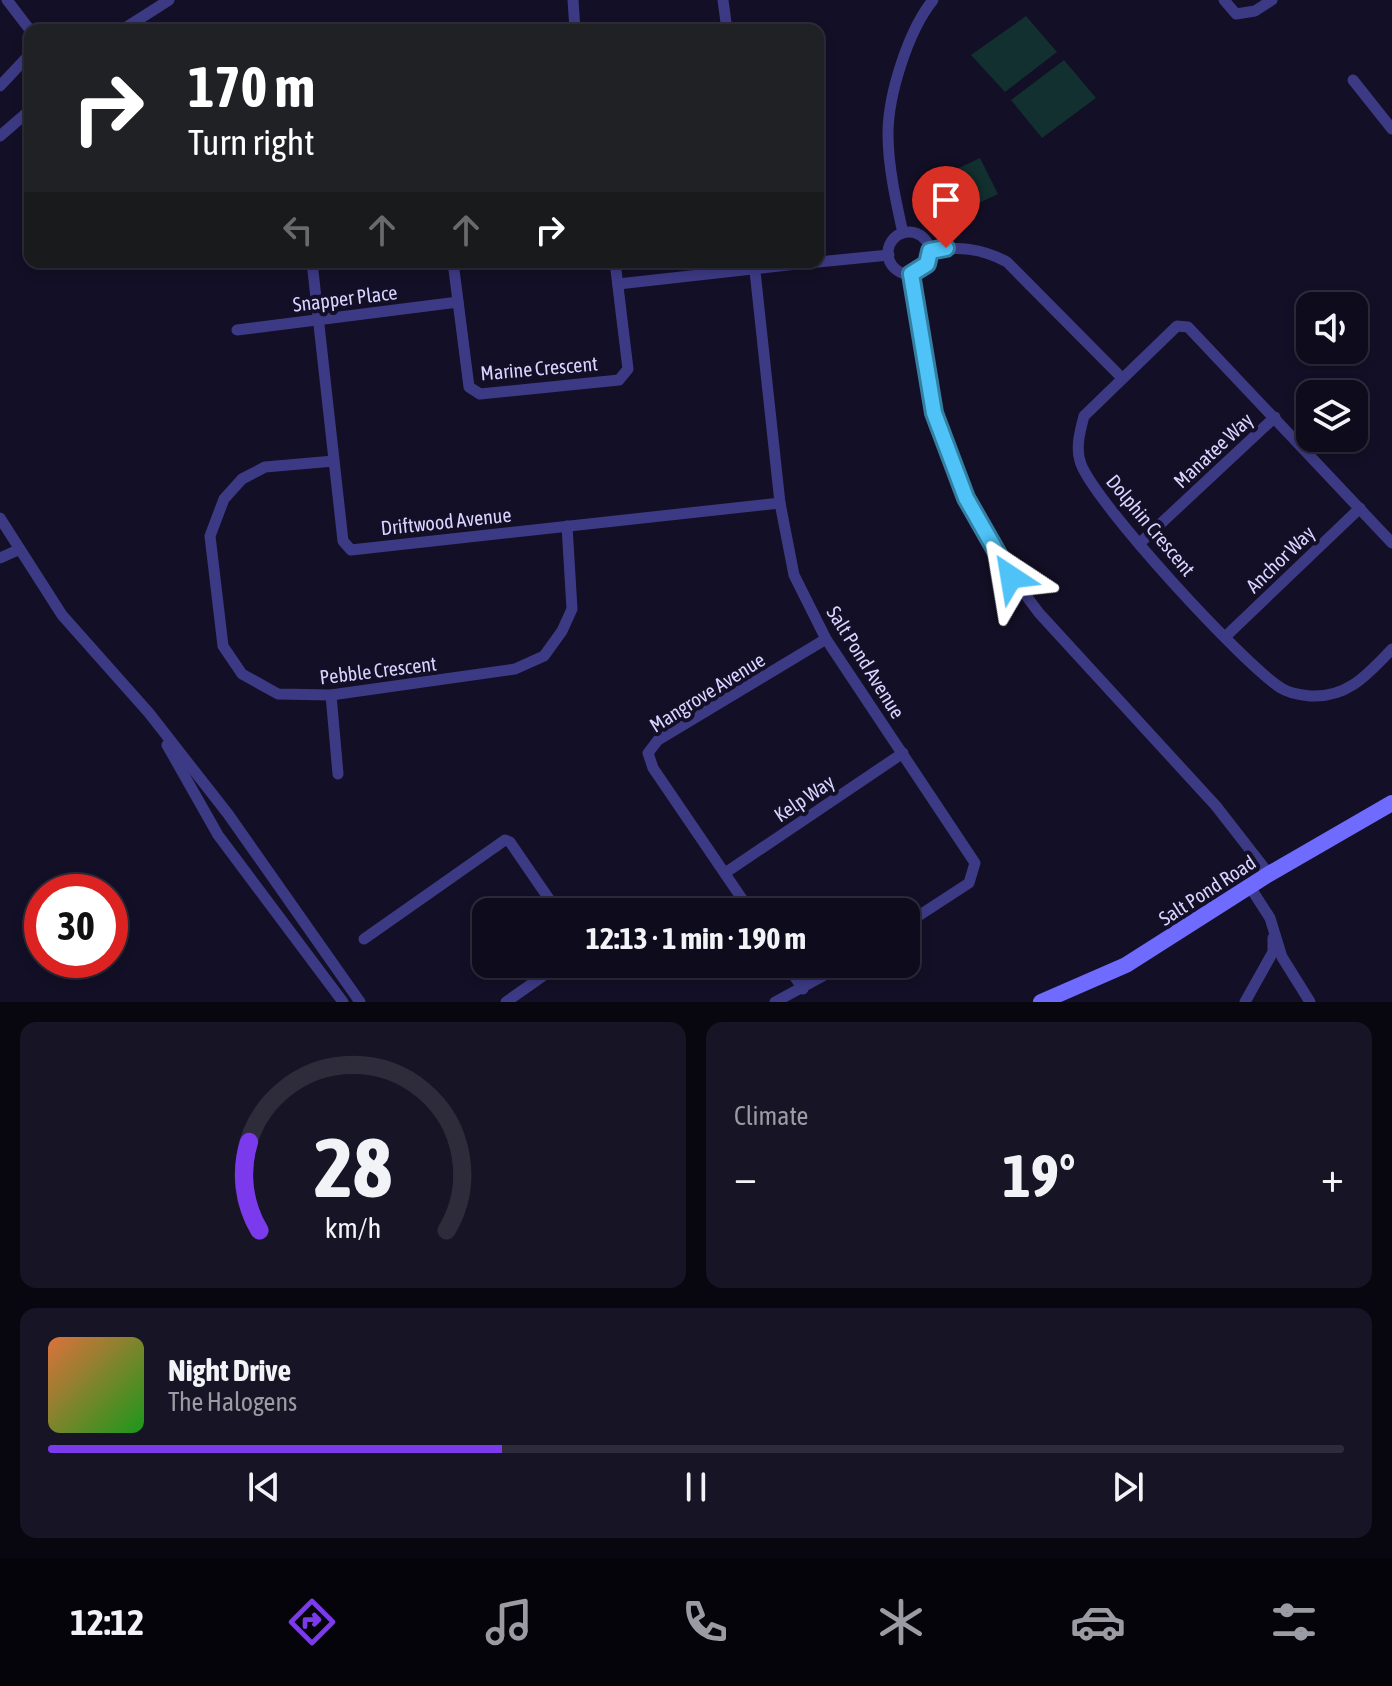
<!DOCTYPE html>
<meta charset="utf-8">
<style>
:root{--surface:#0e0b1c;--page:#171425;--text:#f1f3f6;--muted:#9b9ba3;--line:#2e2b3b;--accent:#7c3aed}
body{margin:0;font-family:"Asap Condensed",sans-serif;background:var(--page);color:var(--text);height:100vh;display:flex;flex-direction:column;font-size:30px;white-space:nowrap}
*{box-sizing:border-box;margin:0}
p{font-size:26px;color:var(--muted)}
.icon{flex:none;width:44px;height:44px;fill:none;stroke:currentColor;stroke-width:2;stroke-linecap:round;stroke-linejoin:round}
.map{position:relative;height:1002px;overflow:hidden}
.sheet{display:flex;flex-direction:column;gap:20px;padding:20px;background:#08060f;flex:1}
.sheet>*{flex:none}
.top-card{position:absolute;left:24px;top:24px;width:800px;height:244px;border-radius:16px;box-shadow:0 4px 12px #0003,0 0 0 2px var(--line);background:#202124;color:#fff;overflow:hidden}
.fabs{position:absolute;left:1296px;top:292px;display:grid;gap:16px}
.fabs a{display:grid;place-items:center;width:72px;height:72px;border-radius:16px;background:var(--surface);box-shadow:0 4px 12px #0003,0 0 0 2px var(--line);font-size:40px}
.speed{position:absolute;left:24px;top:874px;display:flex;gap:16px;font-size:40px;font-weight:700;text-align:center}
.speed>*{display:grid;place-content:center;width:104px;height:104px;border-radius:50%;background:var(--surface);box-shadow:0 4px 12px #0003,0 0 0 2px var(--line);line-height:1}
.speed .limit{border:12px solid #d22;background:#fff;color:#111}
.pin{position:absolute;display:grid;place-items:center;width:68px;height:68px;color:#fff;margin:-82px -34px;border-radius:50% 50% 50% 0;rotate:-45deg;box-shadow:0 0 8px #0007}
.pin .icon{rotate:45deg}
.me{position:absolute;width:88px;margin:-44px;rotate:327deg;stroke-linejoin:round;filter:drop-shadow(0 0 6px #0008)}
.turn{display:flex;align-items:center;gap:28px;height:168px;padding:0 32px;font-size:36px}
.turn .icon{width:104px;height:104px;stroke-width:2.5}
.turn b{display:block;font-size:56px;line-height:68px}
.lanes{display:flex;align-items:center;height:76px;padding:0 32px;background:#0003;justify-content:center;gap:40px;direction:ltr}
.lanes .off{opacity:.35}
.big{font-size:60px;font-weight:700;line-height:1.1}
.sheet .widget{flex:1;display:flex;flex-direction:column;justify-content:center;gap:12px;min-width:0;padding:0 28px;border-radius:16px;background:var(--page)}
.sheet .dial{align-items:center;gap:0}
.dial svg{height:208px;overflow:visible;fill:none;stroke:var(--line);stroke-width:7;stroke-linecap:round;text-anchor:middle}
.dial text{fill:var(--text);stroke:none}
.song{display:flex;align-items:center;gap:24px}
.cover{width:96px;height:96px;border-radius:12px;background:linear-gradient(135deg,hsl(20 70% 55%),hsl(120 70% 35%))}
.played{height:8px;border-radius:4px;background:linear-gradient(90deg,var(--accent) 35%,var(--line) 35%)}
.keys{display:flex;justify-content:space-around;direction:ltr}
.heat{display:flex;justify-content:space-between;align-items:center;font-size:44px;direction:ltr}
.sheet .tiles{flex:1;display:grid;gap:20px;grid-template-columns:1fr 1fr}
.widget:last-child{grid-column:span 2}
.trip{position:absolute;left:472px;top:898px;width:448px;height:80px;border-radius:16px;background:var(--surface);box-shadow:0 4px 12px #0003,0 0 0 2px var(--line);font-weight:700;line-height:80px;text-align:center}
.tabs{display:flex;height:128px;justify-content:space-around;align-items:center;background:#06040b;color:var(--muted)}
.tabs .icon{width:56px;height:56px}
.tabs .current{color:var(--accent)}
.tabs b{font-size:36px;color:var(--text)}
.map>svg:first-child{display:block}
.green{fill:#12302f}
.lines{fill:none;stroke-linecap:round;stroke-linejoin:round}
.street{stroke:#3d3a85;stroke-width:11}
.secondary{stroke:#6f6bff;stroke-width:16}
.route-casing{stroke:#337fa1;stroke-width:20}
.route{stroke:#4fc3f7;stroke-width:14}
.labels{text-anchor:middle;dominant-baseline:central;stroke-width:8;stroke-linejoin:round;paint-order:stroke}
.street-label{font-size:20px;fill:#d9d4ff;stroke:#130f26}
</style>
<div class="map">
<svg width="1392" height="1002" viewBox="0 0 1392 1002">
<rect width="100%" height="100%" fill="#130f26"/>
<g class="green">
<path d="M1026,16l31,36 -52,40 -34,-37z"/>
<path d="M1064,60l32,38 -54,40 -31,-38z"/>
<path d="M980,158l18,36 -36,17 -18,-36z"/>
</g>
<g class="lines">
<g class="street">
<path d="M7,0l23,30"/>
<path d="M573,0l2,30"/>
<path d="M723,0l4,30"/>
<path d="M1224,0l12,14 19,-3 17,-11"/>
<path d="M122,30l47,-30"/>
<path d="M1353,80l39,49"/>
<path d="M0,86l30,-32"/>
<path d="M0,136l30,-26"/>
<circle cx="909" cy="253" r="21"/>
<path d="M903,233c-7,-31 -15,-67 -15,-99 0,-39 20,-103 45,-134"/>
<path d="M930,251c28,-5 51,-3 77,11l115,116"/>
<path d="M312,262l31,279 8,9 429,-47"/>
<path d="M453,262l16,125 11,7 139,-14 9,-11 -13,-107"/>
<path d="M754,262l26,241 14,72 32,64 149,224 -6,20 -63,41"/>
<path d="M818,262l71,-7"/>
<path d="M911,274l23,139 32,85 32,60 41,55 177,193 53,68"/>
<path d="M618,284l197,-22"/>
<path d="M237,330l221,-28"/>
<path d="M334,461l-69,6 -23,12 -18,20 -14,37 13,110 19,28 36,20 53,1 184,-26 29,-13 18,-25 10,-22 -5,-83"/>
<path d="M0,518l62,97 87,98 79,101 132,188"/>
<path d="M1141,542l134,-125"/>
<path d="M1392,543l-204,-216 -11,-1 -93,90c-4,15 -9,33 -3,48 15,40 162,200 200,224 7,5 20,7 29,8 38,2 58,-22 82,-47"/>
<path d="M0,558l18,-8"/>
<path d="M1225,637l135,-129"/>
<path d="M331,695l7,79"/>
<path d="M167,745l51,90 125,167"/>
<path d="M725,873l178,-120"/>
<path d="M1250,887l20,31 12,39 28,45"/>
<path d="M751,912l-98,-144 -5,-15 10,-13 168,-101"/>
<path d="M364,939l141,-99 5,2 48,70"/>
<path d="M786,964l17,25"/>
<path d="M506,1002l54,-38"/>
<path d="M775,1002l70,-38"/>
<path d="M1245,1002l28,-50v-14"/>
</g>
<path class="secondary" d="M1041,1002l85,-37 143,-91 123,-71"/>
</g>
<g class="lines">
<g class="route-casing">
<path id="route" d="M946,248l-16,3 -3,13 -16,10 23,139 32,85 45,79"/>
</g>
<use href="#route" class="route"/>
</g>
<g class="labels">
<g class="street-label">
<text transform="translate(345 298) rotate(-7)">Snapper Place</text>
<text transform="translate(539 368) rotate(-5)">Marine Crescent</text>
<text transform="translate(1213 450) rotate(-43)">Manatee Way</text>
<text transform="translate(446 521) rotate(-6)">Driftwood Avenue</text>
<text transform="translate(1151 525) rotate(50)">Dolphin Crescent</text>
<text transform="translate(1280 559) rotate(-44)">Anchor Way</text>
<text transform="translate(866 662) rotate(58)">Salt Pond Avenue</text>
<text transform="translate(378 670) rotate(-7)">Pebble Crescent</text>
<text transform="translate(707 692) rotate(-32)">Mangrove Avenue</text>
<text transform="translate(804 798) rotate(-34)">Kelp Way</text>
<text transform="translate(1207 890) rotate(-33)">Salt Pond Road</text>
</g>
</g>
</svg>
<div class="fabs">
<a><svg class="icon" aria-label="sound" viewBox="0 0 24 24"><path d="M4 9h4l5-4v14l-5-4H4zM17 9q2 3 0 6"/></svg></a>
<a><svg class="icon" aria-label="layers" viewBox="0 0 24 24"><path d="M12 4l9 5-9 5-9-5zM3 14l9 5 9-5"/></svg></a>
</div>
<div class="speed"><div class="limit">30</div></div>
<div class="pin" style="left:946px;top:248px;background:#d93025"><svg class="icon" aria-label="arrive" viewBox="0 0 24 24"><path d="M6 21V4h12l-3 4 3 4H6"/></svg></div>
<svg class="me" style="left:1011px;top:577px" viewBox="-20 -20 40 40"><path d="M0-17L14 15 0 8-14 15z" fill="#4fc3f7" stroke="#fff" stroke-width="4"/></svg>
<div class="trip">12:13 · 1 min · 190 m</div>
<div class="top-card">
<div class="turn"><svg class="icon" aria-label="right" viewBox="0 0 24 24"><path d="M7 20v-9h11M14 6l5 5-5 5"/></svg><div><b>170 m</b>Turn right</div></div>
<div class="lanes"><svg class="icon off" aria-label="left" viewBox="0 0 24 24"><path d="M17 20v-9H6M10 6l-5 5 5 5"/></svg><svg class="icon off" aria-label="ahead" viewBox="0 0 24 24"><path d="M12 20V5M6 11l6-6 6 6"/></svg><svg class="icon off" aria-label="ahead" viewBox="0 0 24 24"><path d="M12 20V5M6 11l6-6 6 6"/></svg><svg class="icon" aria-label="right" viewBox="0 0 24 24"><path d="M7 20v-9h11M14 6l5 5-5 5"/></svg></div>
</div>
</div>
<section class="sheet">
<div class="tiles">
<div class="widget dial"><svg viewBox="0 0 100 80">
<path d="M14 69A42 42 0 1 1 86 69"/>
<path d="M14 69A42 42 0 0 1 10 35" stroke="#7c3aed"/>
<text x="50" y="56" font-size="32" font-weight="700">28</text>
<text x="50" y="72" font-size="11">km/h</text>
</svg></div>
<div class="widget"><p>Climate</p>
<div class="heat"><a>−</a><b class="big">19°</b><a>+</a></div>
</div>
<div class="widget">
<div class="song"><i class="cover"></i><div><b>Night Drive</b><p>The Halogens</p></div></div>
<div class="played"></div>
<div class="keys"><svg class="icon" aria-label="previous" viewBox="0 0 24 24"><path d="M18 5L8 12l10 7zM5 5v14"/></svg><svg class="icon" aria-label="pause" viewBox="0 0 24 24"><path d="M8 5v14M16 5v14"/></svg><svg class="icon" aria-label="next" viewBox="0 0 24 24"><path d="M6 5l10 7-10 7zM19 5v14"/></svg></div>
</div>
</div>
</section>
<nav class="tabs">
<b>12:12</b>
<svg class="icon current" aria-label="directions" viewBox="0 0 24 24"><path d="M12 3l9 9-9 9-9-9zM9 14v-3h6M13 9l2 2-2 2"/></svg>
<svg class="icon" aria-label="music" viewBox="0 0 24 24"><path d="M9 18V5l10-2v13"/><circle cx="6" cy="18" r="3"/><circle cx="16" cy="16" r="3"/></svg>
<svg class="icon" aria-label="phone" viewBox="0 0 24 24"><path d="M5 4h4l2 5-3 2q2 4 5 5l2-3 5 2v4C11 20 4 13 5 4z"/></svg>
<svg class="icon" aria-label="climate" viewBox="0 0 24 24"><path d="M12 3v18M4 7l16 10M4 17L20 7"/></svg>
<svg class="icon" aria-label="car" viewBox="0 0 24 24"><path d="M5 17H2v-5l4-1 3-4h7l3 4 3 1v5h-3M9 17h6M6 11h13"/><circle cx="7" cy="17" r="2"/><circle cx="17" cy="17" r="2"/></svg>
<svg class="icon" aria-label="filters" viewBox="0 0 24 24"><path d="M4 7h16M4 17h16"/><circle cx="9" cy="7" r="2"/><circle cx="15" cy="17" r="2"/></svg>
</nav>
